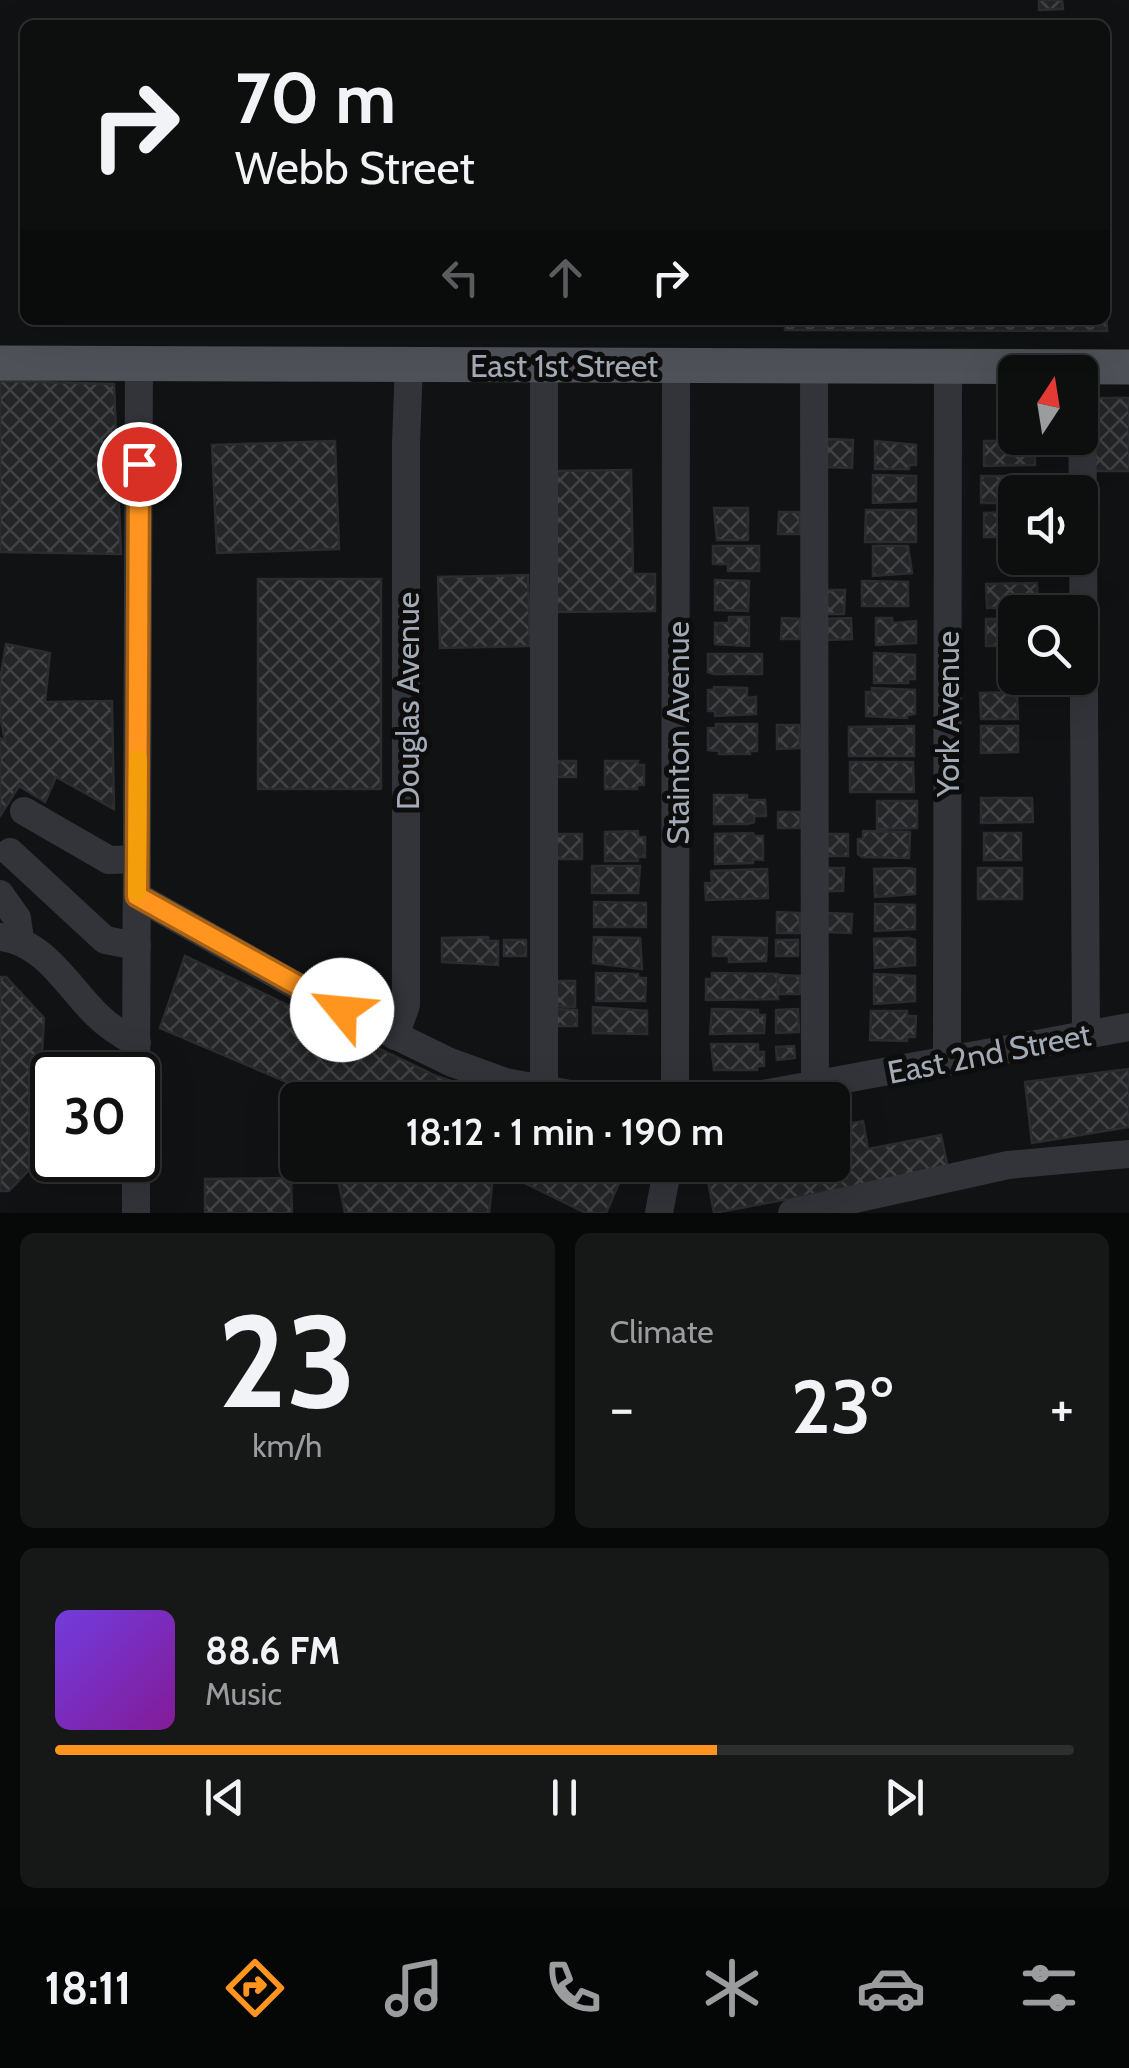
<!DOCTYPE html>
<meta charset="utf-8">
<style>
:root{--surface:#0d0e0e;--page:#161717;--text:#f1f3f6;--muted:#9a9c9e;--line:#2d2e2e;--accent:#ff951e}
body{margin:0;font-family:Cabin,sans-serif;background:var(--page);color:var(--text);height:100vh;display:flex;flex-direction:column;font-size:38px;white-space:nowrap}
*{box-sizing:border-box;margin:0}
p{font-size:32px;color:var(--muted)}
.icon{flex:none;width:55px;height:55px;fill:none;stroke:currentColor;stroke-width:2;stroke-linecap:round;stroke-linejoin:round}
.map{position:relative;height:1213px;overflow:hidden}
.details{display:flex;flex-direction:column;gap:20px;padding:20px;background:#070808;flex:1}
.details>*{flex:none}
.hud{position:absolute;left:20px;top:20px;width:1090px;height:305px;border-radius:15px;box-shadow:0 10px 40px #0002,0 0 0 2px var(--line);background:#0d0e0e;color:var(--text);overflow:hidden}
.needle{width:65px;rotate:12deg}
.buttons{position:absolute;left:998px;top:355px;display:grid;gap:20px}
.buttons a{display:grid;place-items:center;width:100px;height:100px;border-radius:15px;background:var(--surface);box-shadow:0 10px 40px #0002,0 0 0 2px var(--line);font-size:50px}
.speed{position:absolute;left:30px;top:1052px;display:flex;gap:20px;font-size:50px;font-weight:700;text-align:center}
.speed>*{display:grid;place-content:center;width:130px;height:130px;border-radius:50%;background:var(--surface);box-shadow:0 10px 40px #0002,0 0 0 2px var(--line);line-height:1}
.speed .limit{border:5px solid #111;border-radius:15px;background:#fff;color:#111}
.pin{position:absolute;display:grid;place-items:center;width:85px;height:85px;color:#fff;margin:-42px;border:5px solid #fff;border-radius:50%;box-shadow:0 2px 10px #0007}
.me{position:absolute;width:110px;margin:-55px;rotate:298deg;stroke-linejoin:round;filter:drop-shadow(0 0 8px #0008)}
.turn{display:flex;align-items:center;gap:35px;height:210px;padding:0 50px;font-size:45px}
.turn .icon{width:130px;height:130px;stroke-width:2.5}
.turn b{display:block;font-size:70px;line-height:85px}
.lanes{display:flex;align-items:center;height:95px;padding:0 50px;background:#0003;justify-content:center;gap:50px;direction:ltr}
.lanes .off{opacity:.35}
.big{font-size:75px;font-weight:600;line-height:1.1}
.details .tile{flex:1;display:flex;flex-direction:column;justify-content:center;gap:15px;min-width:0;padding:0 35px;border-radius:15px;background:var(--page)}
.details .dial{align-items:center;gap:0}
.dial b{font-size:130px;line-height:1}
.song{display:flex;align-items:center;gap:30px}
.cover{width:120px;height:120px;border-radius:15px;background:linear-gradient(135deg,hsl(260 70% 55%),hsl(290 70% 35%))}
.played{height:10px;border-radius:5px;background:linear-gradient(90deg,var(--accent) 65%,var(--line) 65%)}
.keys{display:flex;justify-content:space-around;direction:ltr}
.heat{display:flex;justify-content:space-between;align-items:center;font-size:55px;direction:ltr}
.details .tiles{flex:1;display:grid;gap:20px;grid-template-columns:1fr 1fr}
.tile:last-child{grid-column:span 2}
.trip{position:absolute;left:280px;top:1082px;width:570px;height:100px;border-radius:15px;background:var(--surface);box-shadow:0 10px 40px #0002,0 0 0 2px var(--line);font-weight:600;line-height:100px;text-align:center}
.tabs{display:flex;height:160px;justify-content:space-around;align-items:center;background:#050606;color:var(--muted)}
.tabs .icon{width:70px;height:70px}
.tabs .active{color:var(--accent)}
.tabs b{font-size:45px;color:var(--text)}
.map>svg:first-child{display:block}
.building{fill:url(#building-cross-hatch);stroke:#2b2c2f;stroke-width:2.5}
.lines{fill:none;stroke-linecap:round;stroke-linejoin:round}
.minor{stroke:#323439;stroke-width:28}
.major{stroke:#4e5158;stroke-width:35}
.route-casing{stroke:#a66114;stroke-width:25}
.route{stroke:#ff951e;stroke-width:18}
.slow{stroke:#f59e0b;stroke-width:18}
.labels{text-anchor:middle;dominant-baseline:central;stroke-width:10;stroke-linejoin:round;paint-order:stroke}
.street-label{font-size:32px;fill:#a2aab5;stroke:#0d0d0e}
</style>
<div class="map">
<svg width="1129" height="1213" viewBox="0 0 1129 1213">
<defs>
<pattern id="building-cross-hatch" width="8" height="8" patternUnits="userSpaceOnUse" patternTransform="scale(2.5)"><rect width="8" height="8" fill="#242527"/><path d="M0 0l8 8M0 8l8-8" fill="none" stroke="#414244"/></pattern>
</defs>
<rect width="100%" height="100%" fill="#111213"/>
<g class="building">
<path d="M1039,0h23l1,9 -24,1z"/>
<path d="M1105,275l2,56 -322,-1v-10h320z"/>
<path d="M0,381l114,3 7,170 -121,-2z"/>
<rect x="1093" y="398" width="36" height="73"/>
<path d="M826,439l27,1 -1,28 -28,-1z"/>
<path d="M335,441l4,108 -122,4 -5,-108z"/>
<path d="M875,441l41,4v20h-7v4h-34z"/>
<path d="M984,441h51v24l-51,1z"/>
<path d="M631,470l2,104h22v37l-101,1 -1,-141z"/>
<path d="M873,475l43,1v25l-43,2z"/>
<path d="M981,476h37l-3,27h-34z"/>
<path d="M714,508h34v32h-31z"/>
<path d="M866,510h50v32h-51z"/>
<path d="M779,512h21v22h-22z"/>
<path d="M1015,512v25h-31v-24z"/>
<path d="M713,546h46v25h-31v-7h-15z"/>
<path d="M873,546h35l4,27 -39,3z"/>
<path d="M528,575l2,71 -90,2 -2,-71z"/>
<rect x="258" y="579" width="123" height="210"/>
<path d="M715,580l34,1 -1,30 -33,-1z"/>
<path d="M862,581l46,1v24h-46z"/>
<path d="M1037,583l1,24 -51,1 -1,-24z"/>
<path d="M824,590h21l-1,24h-21z"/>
<path d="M729,617h20v29l-34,-2v-21h14z"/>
<path d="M782,618l18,1 -1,20h-18z"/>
<path d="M851,618l1,21 -27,1v-21z"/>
<path d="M876,618h16v5l24,-2v22l-40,2z"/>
<rect x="986" y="619" width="29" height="27"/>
<path d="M6,644l44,9 -5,49 67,-1 2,108 -58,-32 -11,25 -26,-16 -19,30v-78l5,3 -5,-26v-35z"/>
<path d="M874,653l41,2v24h-7v4h-34z"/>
<path d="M708,654h54v20h-48l-6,-2z"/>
<path d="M714,687l33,1v10l9,-1v17l-41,2v-5h-7v-21h6z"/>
<path d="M872,688l43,2v24l-8,1v3l-41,-2v-24h6z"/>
<path d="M1017,692l1,27h-37l-1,-26z"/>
<path d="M716,724h41v27h-7v3h-31v-3l-11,-1v-22h8z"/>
<path d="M777,725h22l1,23 -23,1z"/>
<path d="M914,726v30h-65v-29z"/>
<path d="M981,726h37v26l-37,1z"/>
<rect x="552" y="761" width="24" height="16"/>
<path d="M605,761h33l-1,4h7v20h-7v4h-32z"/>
<path d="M850,762h63l1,30h-64z"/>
<path d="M714,795h33v5h18l1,16h-12v6l-6,2h-34z"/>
<path d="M981,798h51l1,24 -52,1z"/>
<path d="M877,801h40v27l-40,1z"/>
<path d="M778,812h23l-1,16h-22z"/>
<path d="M638,831v6h7v20h-7v4h-33v-29z"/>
<path d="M863,831l47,1 -1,26 -47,-1 -4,-3v-15h5z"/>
<path d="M753,833l1,3h9v24l-10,-1v4l-38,1v-30z"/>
<rect x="984" y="833" width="37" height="27"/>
<path d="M553,834h29v25h-30z"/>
<path d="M825,834h23v22h-22z"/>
<path d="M592,866h48l-2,27h-46z"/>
<path d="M822,868h22l-1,23h-21z"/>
<path d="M907,868l8,1v25l-40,3 -1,-28z"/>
<rect x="978" y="868" width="44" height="31"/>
<path d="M767,869l1,29 -62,2 -1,-17h7l-1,-12z"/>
<path d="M594,902l52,1v24h-52z"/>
<path d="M875,904l40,1v24l-40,2z"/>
<path d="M777,912l23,1v20h-23z"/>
<path d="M825,913l27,1 -1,19 -26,-1z"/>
<path d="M488,937v4h10v24l-56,-3v-24z"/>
<path d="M594,937l46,1 2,31 -49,-6z"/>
<path d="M713,937l54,1 -1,23 -37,1v-6h-16z"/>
<path d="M908,938l7,2v25l-40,3 -1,-29z"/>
<rect x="504" y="940" width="22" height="16"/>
<rect x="776" y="940" width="22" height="16"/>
<path d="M185,956l251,120 74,24h-181l-169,-72z"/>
<path d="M596,973l42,1v4h8l-1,23h-49z"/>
<path d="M712,973l66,1v25l-72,1v-21h6z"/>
<path d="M874,974l41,2v25l-41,3z"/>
<path d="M778,975l22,1v18h-22z"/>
<path d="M0,977h6l38,41 -3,51 11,9v9l-8,10 1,56 -36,38h-9z"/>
<path d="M553,981h22v26l-22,-1z"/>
<path d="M593,1007l54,4v23l-54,-1z"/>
<path d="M553,1009l24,1v16h-25z"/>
<path d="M712,1009l46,1v5h7l-1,18 -54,1z"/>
<path d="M798,1009l1,23 -23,1v-23z"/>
<path d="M871,1011h36v5h9l-1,21h-8v4l-37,-1z"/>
<path d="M711,1044h47v8h6v14h-7v4h-43z"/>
<path d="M794,1046l1,12 -18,2 -1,-13z"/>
<path d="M1129,1069v58l-97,16 -7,-61z"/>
<path d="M863,1121l5,28 73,-14 7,34 -234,44 -9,-48h127v-38z"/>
<path d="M335,1165h292l-21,48h-20l-92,-45 -5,45h-144z"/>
<path d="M291,1178l1,35h-87v-34z"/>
</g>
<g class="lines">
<g class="minor">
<path d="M814,366l1,719"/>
<path d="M1082,367l4,668"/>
<path d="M24,811l85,49 28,-1"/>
<path d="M10,852l95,88 32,6"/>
<path d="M0,894l17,24 3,22"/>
<path d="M137,896l179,101 134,65 55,20 97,18"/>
<path d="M0,937c45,5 67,49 97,78 12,12 25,20 40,28"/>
<path d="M395,1036l11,-31v-562l3,-79"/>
<path d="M947,1062l1,-696"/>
<path d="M136,1075l3,-712"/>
<path d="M544,1090v-725"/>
<path d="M675,1100l1,-734"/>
<path d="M730,1100l399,-73"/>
<path d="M136,1213v-53"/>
<path d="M659,1213l9,-48"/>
<path d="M792,1213l216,-48 121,-11"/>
</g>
<path class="major" d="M0,363l1129,4"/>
</g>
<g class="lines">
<g class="route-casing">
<path id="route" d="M139,464l-2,432 205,114"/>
</g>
<use href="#route" class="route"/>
<path class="slow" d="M137,892l1,-133"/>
</g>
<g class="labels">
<g class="street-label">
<text x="564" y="365">East 1st Street</text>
<text transform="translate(407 701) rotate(-90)">Douglas Avenue</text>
<text transform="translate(947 714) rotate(-90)">York Avenue</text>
<text transform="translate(677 733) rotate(-90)">Stainton Avenue</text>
<text transform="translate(989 1053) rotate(-11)">East 2nd Street</text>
</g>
</g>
</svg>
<div class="buttons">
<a><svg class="needle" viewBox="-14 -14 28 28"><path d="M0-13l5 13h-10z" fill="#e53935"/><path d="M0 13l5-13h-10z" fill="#9a9c9e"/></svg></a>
<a><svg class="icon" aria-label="sound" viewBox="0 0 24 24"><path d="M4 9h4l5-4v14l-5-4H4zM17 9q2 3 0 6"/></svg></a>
<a><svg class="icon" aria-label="search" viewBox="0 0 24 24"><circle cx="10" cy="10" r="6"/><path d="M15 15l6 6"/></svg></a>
</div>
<div class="speed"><div class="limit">30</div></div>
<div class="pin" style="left:139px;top:464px;background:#d93025"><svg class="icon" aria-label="arrive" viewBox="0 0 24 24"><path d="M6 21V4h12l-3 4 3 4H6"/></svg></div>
<svg class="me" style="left:342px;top:1010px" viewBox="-20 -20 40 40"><circle r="19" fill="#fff"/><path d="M0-13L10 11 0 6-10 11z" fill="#ff951e"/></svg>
<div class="trip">18:12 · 1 min · 190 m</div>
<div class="hud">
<div class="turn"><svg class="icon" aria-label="right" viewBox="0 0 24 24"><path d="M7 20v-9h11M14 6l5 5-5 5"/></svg><div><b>70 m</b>Webb Street</div></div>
<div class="lanes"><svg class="icon off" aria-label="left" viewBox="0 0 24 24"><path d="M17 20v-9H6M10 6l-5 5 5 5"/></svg><svg class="icon off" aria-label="ahead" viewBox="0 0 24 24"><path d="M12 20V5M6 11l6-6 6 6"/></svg><svg class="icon" aria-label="right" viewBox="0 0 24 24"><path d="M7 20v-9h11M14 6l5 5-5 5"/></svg></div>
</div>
</div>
<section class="details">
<div class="tiles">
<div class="tile dial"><b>23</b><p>km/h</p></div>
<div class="tile"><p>Climate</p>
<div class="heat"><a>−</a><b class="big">23°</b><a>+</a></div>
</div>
<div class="tile">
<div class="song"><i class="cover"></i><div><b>88.6 FM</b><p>Music</p></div></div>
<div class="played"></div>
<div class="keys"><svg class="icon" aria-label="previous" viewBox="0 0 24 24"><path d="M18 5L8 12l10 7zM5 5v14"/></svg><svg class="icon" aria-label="pause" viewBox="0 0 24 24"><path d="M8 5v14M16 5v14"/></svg><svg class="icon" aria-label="next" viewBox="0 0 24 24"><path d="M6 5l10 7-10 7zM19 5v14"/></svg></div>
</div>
</div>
</section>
<nav class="tabs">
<b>18:11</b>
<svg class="icon active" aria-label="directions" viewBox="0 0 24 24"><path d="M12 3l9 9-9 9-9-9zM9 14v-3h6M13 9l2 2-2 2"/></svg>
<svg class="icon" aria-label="music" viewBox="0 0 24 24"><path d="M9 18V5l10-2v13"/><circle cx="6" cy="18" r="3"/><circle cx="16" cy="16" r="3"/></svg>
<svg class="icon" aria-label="phone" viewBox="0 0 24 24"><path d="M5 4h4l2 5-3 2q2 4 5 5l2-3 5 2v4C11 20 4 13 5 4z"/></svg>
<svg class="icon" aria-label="climate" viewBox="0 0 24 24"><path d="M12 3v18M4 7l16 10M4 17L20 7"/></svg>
<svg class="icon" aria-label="car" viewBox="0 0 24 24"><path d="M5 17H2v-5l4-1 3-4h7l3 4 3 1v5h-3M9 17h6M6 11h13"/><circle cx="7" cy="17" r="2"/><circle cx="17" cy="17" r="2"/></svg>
<svg class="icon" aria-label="filters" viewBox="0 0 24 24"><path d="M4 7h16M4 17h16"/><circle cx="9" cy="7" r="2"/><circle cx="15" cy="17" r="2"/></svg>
</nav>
